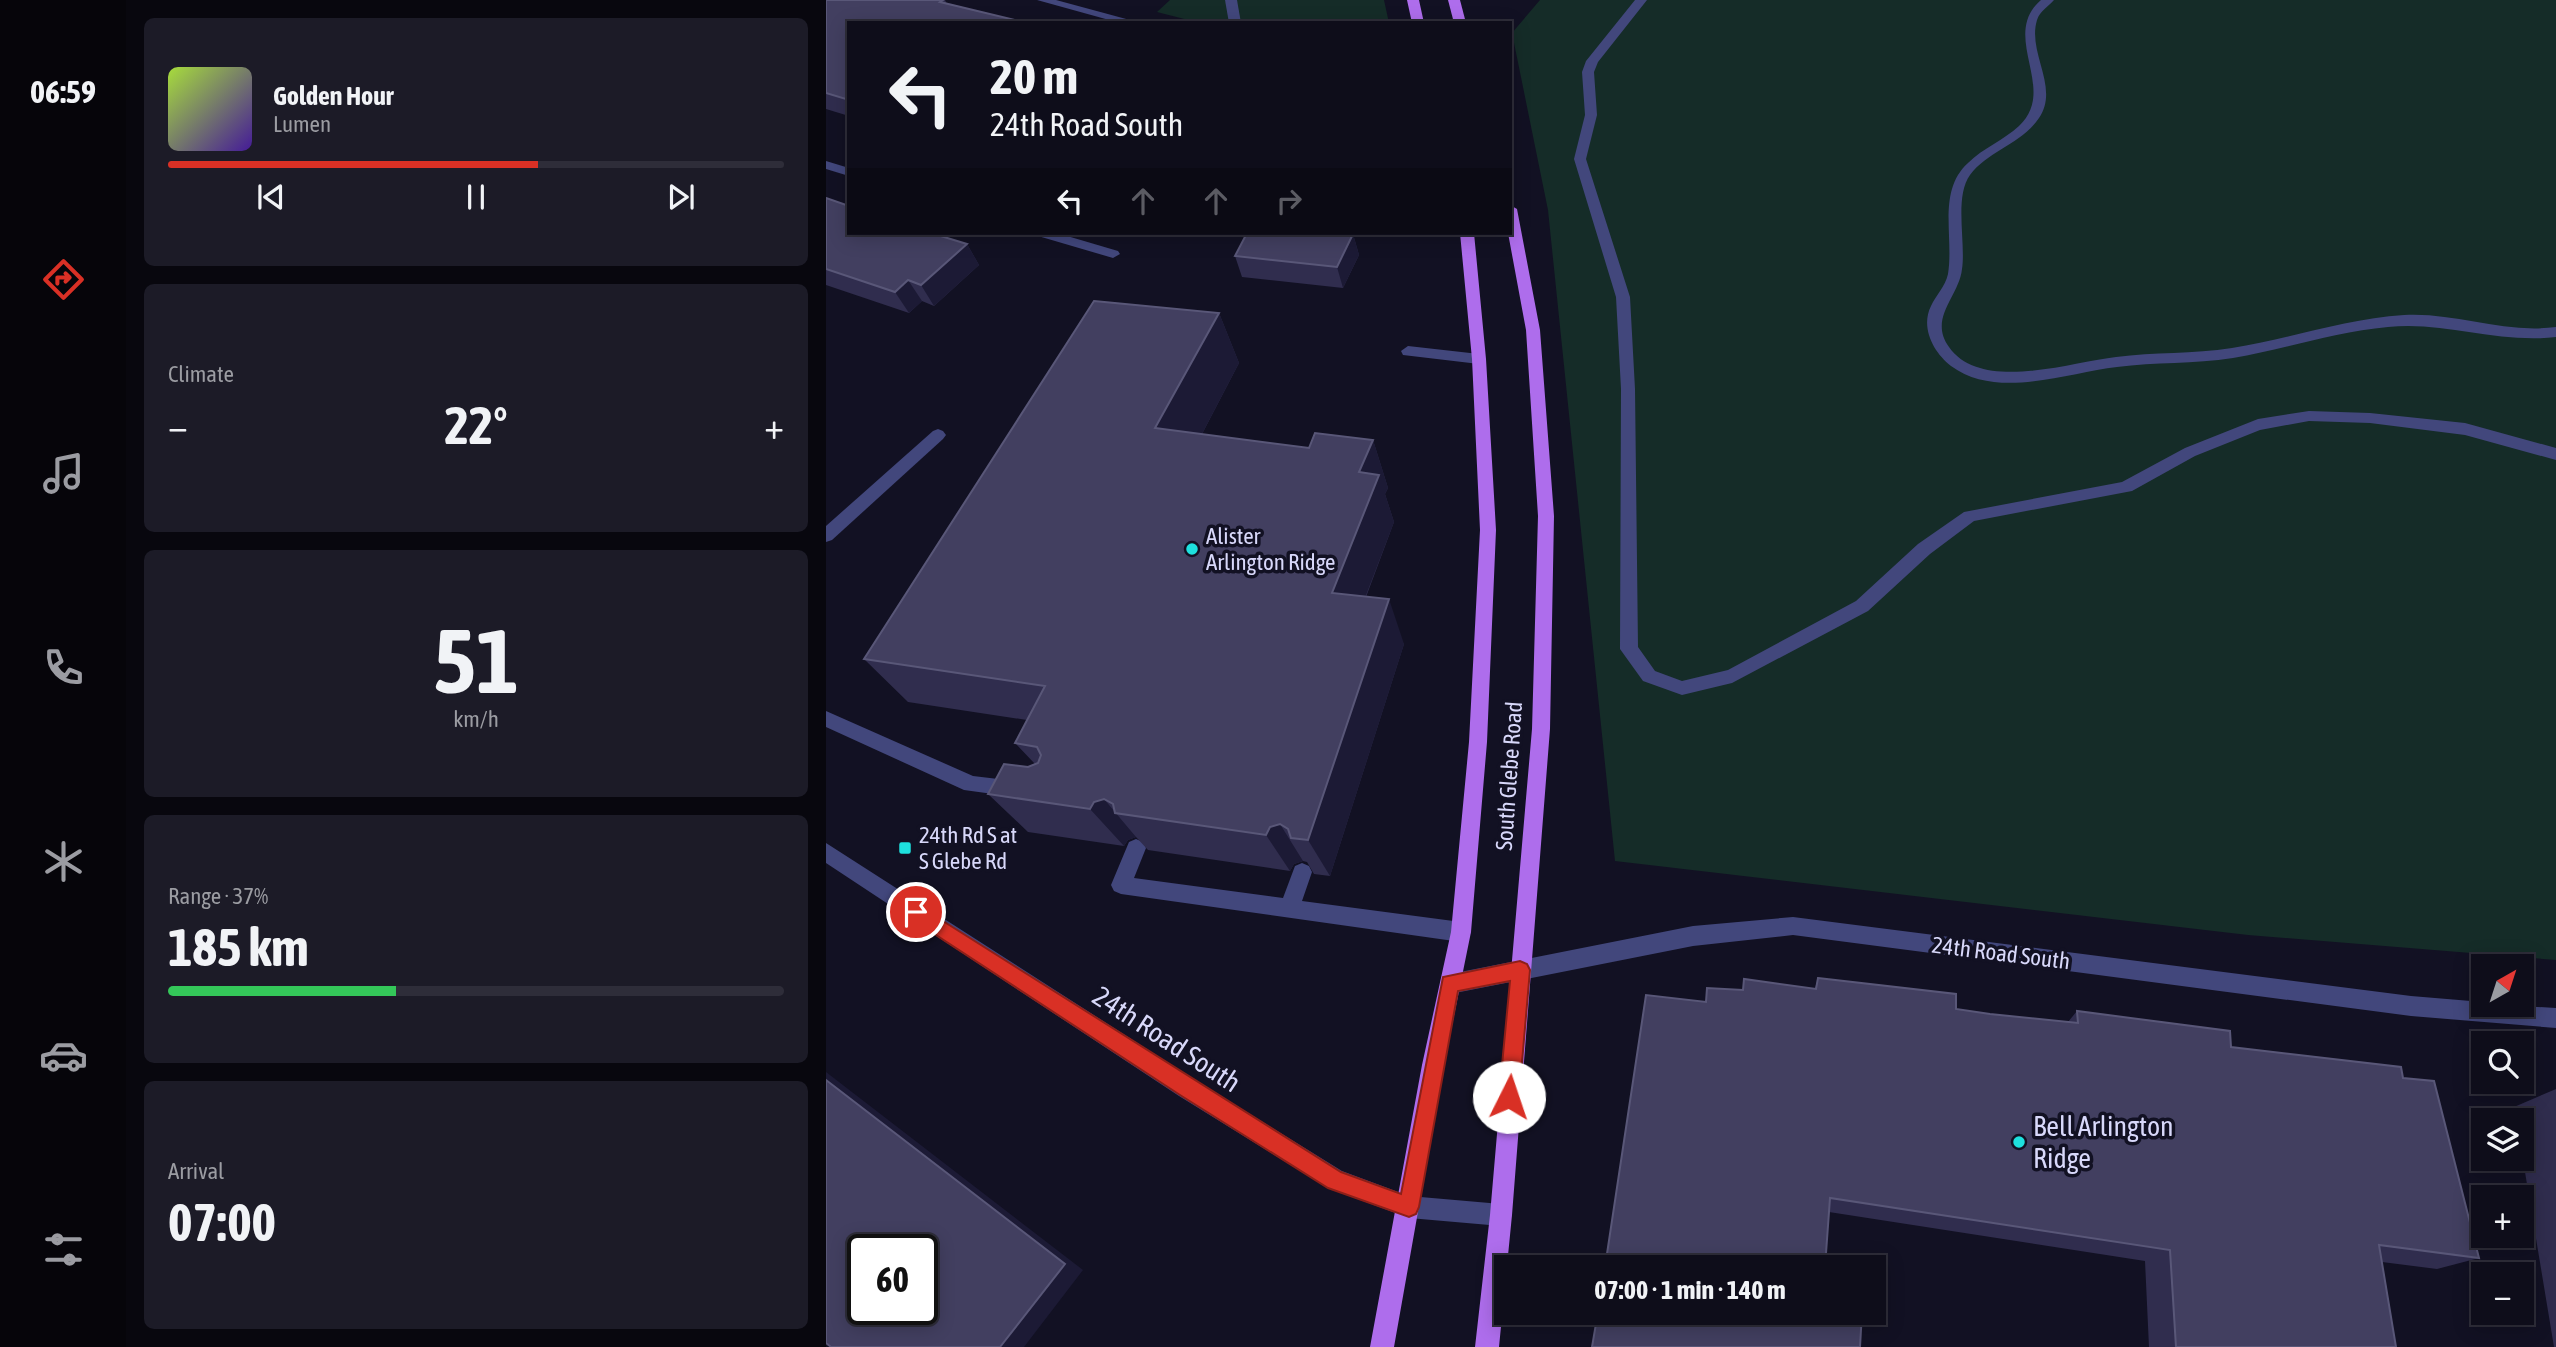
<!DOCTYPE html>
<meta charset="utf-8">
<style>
:root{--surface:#0e0d1a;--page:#1c1b27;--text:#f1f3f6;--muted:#9b9ca2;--line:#2e2d39;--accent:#d93025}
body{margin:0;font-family:"Asap Condensed",sans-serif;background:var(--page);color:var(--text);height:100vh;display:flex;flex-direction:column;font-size:26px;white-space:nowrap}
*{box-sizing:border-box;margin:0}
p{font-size:23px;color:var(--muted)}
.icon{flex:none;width:38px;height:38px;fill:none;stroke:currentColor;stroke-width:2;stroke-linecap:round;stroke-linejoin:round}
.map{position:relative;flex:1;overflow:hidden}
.details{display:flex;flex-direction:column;gap:18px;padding:18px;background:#08070e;width:700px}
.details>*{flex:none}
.banner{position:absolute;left:21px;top:21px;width:665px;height:214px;border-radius:0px;box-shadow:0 4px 18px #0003,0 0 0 2px var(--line);background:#0e0d1a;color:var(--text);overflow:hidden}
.needle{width:46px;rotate:39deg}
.fabs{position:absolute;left:1645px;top:954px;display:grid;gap:14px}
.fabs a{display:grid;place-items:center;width:63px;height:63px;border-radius:0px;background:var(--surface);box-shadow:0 4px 18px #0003,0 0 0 2px var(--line);font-size:35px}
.speed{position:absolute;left:21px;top:1234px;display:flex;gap:14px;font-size:35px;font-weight:700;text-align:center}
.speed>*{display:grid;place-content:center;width:91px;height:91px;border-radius:50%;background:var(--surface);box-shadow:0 4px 18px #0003,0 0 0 2px var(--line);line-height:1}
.speed .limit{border:4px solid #111;border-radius:10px;background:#fff;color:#111}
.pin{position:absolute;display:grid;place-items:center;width:60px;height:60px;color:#fff;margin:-30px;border:4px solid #fff;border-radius:50%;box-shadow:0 2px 7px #0007}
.me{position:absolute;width:77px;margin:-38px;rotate:4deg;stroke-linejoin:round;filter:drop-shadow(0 0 5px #0008)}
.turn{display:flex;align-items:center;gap:24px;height:147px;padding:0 28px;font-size:32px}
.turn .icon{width:91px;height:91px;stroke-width:2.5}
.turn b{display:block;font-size:49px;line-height:60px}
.lanes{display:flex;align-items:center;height:66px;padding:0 28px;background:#0003;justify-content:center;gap:35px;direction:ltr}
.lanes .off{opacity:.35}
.big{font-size:52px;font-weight:700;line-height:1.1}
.details .card{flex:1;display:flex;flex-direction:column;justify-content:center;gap:10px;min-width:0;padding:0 24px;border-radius:10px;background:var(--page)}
.details .dial{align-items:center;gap:0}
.dial b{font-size:91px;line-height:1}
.song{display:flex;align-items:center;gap:21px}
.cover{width:84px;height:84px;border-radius:10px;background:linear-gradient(135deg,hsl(80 70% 55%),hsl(260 70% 35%))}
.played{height:7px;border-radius:4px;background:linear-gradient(90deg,var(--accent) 60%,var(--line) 60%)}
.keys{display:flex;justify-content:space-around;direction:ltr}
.heat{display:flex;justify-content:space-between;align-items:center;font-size:38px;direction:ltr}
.charge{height:10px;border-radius:5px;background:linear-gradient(90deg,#34c759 37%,var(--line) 0)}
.trip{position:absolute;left:668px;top:1255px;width:392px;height:70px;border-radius:0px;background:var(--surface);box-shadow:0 4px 18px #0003,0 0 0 2px var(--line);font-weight:700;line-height:70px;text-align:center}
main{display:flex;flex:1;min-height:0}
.tab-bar{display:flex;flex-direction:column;width:126px;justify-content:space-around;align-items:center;background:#06050a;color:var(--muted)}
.tab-bar .icon{width:49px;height:49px}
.tab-bar .active{color:var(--accent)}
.tab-bar b{font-size:32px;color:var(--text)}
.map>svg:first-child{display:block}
.green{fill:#152c28}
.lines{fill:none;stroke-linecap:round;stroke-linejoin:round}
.minor{fill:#42477c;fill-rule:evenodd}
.major{fill:#ae6dec;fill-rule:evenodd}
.wall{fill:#302d4e}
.shaded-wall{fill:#1c1a35}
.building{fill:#423f60;stroke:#595778;stroke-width:2;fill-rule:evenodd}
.route{fill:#d93025;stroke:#8d1f18;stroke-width:2}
.poi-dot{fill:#1ee0de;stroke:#121123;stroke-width:2.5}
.labels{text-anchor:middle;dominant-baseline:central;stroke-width:7;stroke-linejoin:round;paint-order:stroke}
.poi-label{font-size:23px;fill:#d8d8fa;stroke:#121123;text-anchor:start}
.street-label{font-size:23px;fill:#d8d8fa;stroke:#121123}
.near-street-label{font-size:28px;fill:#d8d8fa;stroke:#121123}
.near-poi-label{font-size:28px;fill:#d8d8fa;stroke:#121123;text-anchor:start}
</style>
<main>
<nav class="tab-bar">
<b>06:59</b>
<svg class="icon active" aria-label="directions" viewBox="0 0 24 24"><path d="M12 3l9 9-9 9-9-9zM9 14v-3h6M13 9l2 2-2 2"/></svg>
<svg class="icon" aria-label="music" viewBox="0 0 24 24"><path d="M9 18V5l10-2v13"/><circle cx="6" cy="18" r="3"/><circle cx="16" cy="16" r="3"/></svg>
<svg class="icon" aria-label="phone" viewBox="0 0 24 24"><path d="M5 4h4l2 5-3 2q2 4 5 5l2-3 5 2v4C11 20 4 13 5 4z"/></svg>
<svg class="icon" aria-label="climate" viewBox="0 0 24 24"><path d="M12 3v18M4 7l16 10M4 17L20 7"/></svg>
<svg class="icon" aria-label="car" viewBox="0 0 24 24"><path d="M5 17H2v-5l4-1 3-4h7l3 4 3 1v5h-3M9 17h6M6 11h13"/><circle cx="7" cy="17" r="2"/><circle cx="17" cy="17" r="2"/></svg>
<svg class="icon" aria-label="filters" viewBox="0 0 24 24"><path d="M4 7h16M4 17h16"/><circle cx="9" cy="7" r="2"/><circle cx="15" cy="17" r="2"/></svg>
</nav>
<section class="details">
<div class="card">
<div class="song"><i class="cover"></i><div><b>Golden Hour</b><p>Lumen</p></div></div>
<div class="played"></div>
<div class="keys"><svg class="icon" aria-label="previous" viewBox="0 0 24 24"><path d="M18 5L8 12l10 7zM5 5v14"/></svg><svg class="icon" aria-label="pause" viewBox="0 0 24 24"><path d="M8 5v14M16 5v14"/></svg><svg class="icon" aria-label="next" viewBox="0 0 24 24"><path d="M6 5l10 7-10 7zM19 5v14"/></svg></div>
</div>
<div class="card"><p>Climate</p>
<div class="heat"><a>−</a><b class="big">22°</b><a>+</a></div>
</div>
<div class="card dial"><b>51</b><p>km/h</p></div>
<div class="card"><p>Range · 37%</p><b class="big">185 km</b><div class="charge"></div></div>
<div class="card"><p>Arrival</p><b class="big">07:00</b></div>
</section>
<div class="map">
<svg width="1730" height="1347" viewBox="0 0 1730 1347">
<rect width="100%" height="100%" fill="#121123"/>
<g class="green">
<path d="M344,0h214l5,23h-189l-43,-11z"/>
<path d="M714,0h1016v960l-308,-25 -633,-74 -67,-651 -36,-177z"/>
</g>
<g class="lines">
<g class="minor">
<path d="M211,0h19l85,23h-21z"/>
<path d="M399,0h12l4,23h-12z"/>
<path d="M809,0h12l-49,62 -4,10 3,43 -11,44 44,138 5,92 3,258 17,24 27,10 46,-11 128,-69 62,-57 46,-32 158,-30 63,-34 73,-29 51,-8 61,2 95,10 91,25v12l-91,-25 -95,-12 -61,-2 -49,9 -65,26 -63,35 -158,30 -44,33 -62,57 -136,72 -50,12 -39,-14 -23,-32 1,-260 -5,-92 -42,-138 11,-44 -3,-43 4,-11z"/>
<path d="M1215,0h13c-6,7 -14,11 -17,20 -10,33 23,67 2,98 -17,26 -51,33 -69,57 -16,22 -4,68 -8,94 -3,28 -34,49 -13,78 32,46 122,15 167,10 38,-5 77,-3 116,-9 57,-9 113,-29 172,-33 52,-3 99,19 152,12v10c-57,7 -111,-16 -168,-10 -53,5 -103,22 -155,31 -39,6 -78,4 -116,9 -51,6 -120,33 -166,-1 -17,-13 -31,-38 -20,-60 5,-11 14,-19 17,-32 6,-37 -11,-83 20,-111 15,-15 36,-23 51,-37 40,-37 -20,-90 22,-126z"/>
<path d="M0,161l23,7v8l-23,-7z"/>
<path d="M210,233h21l61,18 2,3 -7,4 -75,-22z"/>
<path d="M582,346l71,8 7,5 -7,5 -76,-9 -2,-4z"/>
<path d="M112,429l5,2 3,4 -3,4 -111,101 -6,2v-16l107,-95z"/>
<path d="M0,711l147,65 42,5 7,2 2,6 -2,6 -7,2 -51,-7 -138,-63z"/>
<path d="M310,839l7,3 3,6 -12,30 149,20 12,-32 7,-3 7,3 3,6 -10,29 159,21 7,3 3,7 -3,7 -7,3 -340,-48 -7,-3 -3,-6 18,-43z"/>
<path d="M0,843l369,237 147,91 67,25 92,8 8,3 3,8 -3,8 -8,3 -92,-8 -81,-30 -149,-92 -353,-233z"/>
<path d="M967,917l618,79 72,6v2l73,4v20l-145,-12 -618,-81 -100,11 -243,48 -7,-3 -3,-7 3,-7 7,-3 243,-48z"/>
</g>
<g class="major">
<path d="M581,0h12l5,23h-12z"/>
<path d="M622,0h12l6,23h-12z"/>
<path d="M684,205l7,4 23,121 14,186 -4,213 -38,486 -13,132h-24l15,-132 42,-486 6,-213 -12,-186 -18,-97h2z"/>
<path d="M634,233h14l12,126 10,171 -9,212 -16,190 -27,133 -50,282h-24l52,-282 29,-133 18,-190 11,-212 -8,-171z"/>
</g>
</g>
<g class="wall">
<path d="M0,0h119l2,4 -98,19v93l-23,-7z"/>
<path d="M0,198l141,46 12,21 -45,41 -12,-5 -13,12 -83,-28z"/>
<path d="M527,234l6,21 -16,33 -101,-11 -7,-21z"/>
<path d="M393,313l20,50 -37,71 107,14 64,-8 15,48 -3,6 9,28 -28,75 38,47 -74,232 -16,-2 -7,-12 -4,-1 -9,3 -4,7 -142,-21 -12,-13 -8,3 -4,6 -96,-14 -40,-38 47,-30 -20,-21 12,-23 -119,-18 -44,-43z"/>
<path d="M992,978l138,31 34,5 78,8 9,-11 154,36 172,31 76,180 -42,11 -55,-7 14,85h-247l-4,-86 -316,-49 -123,-210 109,-14z"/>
<path d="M1730,1089v258h-2l-32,-193v-34h-6l-2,-13z"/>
</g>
<g class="shaded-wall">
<path d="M527,234l6,21 -16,33 -6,-21z"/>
<path d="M141,244l12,21 -45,41 -13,-21z"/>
<path d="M82,280l14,21 -13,12 -14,-21z"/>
<path d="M393,313l20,50 -59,113 -25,-48z"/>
<path d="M547,440l15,48 -3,6 9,28 -44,115 -18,-44 27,-121z"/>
<path d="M563,599l15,45 -74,232 -22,-36z"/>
<path d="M278,799l32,38 -8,3 -4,6 -34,-37 4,-7z"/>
<path d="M454,824l23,37 -9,3 -4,7 -24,-36 4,-8z"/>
<path d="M0,1072l257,198 -59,77h-24l-174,-267z"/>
</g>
<g class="building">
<path d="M0,0h117l-3,2 87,21h-178v77l-23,-7z"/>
<path d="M0,198l23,8v27h82l36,11 -46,41 -13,-5 -13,12 -69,-23z"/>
<path d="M421,233h97l9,1 -16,33 -102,-11z"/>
<path d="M268,301l125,12 -64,115 154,20 6,-15 58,7 -14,32 20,3 -47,118 57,6 -81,241 -17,-2 -3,-9 -8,-5 -10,3 -4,8 -151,-22 -2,-9 -9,-5 -10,3 -4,7 -102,-15 16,-30 24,3 10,-4 3,-8 -4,-8 -22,-4 30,-57 -181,-27z"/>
<path d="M992,978l138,16v15l34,5 88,9 -1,-12 153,20 1,16 170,20 2,11 31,3 45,177 -100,-13 17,102h-220l-6,-97 -340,-52 -5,69h-220l41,-272 60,7 1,-14 36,2 1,-11 72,10z"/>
<path d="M0,1080l239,184 -65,83h-169l-5,-4zM37,1250h59v59h-59z"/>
<path d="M772,1312h264l-2,35h-268z"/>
</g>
<path class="route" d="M90,904l425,268 60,22 42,-217 77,-16 7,3 3,6 -11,127 -3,7 -7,3 -7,-3 -3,-7 11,-116 -52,10 -39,216 -3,7 -7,3 -81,-29 -148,-93 -270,-177 -3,-6 3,-6z"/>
<g class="poi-dot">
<circle cx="366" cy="549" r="7"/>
<rect x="72" y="841" width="14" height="14" rx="3.5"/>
<circle cx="1193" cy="1142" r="7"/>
</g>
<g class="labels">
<g class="poi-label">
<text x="380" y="536">Alister<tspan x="380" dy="26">Arlington Ridge</tspan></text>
<text x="93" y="835">24th Rd S at<tspan x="93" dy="26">S Glebe Rd</tspan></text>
</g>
<g class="street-label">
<text transform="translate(683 776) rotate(-86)">South Glebe Road</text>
<text transform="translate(1175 953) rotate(7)">24th Road South</text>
</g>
<g class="near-street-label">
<text transform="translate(341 1039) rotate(33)">24th Road South</text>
</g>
<g class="near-poi-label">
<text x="1207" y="1126">Bell Arlington<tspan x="1207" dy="32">Ridge</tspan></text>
</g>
</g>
</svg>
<div class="fabs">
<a><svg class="needle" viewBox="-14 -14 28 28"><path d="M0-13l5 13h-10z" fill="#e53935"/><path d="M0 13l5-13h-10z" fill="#9b9ca2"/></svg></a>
<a><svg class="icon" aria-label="search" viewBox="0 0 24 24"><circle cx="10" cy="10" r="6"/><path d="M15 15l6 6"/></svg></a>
<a><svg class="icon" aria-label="layers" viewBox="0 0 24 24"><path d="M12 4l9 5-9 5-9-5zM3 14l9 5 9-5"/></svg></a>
<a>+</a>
<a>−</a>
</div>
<div class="speed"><div class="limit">60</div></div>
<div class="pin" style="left:90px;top:912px;background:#d93025"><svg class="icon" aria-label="arrive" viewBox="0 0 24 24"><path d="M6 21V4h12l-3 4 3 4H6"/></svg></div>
<svg class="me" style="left:683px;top:1097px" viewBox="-20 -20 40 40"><circle r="19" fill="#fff"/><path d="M0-13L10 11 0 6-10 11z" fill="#d93025"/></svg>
<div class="trip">07:00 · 1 min · 140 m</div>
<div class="banner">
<div class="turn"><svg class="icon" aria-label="left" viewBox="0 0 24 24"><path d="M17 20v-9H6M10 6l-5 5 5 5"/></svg><div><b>20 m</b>24th Road South</div></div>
<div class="lanes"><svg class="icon" aria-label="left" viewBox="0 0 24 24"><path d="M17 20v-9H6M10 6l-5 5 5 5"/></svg><svg class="icon off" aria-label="ahead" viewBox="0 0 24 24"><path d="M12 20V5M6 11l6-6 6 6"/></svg><svg class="icon off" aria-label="ahead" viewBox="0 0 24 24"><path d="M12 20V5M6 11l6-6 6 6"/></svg><svg class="icon off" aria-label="right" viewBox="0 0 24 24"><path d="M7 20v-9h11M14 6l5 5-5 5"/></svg></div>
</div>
</div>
</main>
